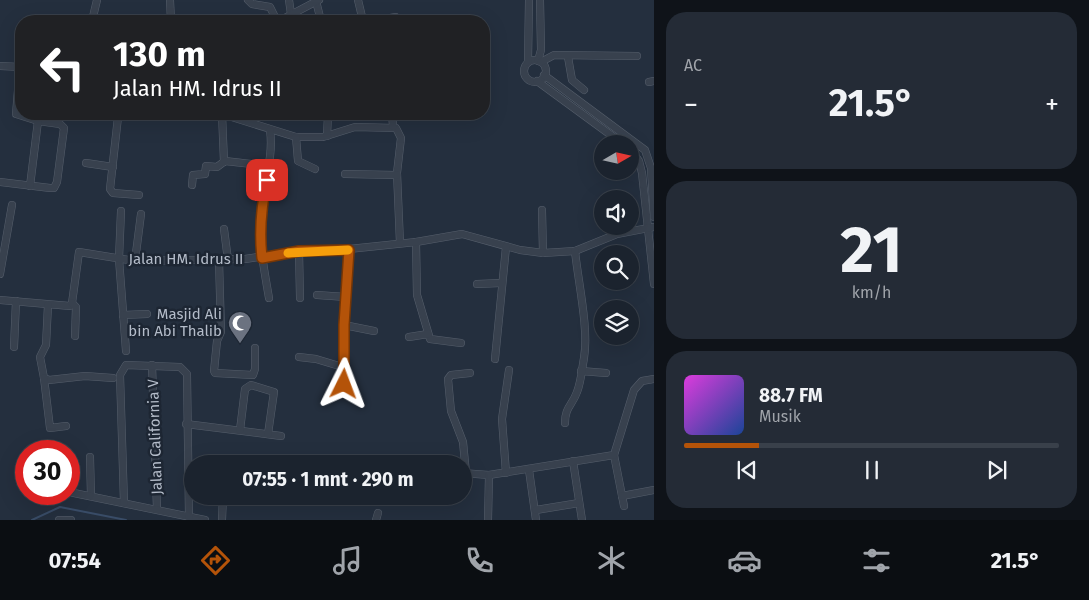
<!DOCTYPE html>
<html lang="id">
<meta charset="utf-8">
<style>
:root{--surface:#1b232e;--page:#242b36;--text:#f1f3f6;--muted:#a0a4aa;--line:#39404a;--accent:#b45309}
body{margin:0;font-family:"Fira Sans",sans-serif;background:var(--page);color:var(--text);height:100vh;display:flex;flex-direction:column;font-size:19px;white-space:nowrap}
*{box-sizing:border-box;margin:0}
p{font-size:16px;color:var(--muted)}
.icon{flex:none;width:28px;height:28px;fill:none;stroke:currentColor;stroke-width:2;stroke-linecap:round;stroke-linejoin:round}
.map{position:relative;flex:1;overflow:hidden}
.details{display:flex;flex-direction:column;gap:12px;padding:12px;background:#0f1319;width:435px}
.details>*{flex:none}
.guide{position:absolute;left:15px;top:15px;width:475px;height:105px;border-radius:20px;box-shadow:0 5px 20px #0002,0 0 0 1px var(--line);background:#202124;color:#fff;overflow:hidden}
.needle{width:32px;rotate:81deg}
.tools{position:absolute;left:594px;top:135px;display:grid;gap:10px}
.tools a{display:grid;place-items:center;width:45px;height:45px;border-radius:50%;background:var(--surface);box-shadow:0 5px 20px #0002,0 0 0 1px var(--line);font-size:25px}
.speed{position:absolute;left:15px;top:440px;display:flex;gap:10px;font-size:25px;font-weight:700;text-align:center}
.speed>*{display:grid;place-content:center;width:65px;height:65px;border-radius:50%;background:var(--surface);box-shadow:0 5px 20px #0002,0 0 0 1px var(--line);line-height:1}
.speed .limit{border:8px solid #d22;background:#fff;color:#111}
.pin{position:absolute;display:grid;place-items:center;width:42px;height:42px;color:#fff;margin:-21px;border-radius:10px;box-shadow:0 2px 8px #0006}
.me{position:absolute;width:55px;margin:-28px;rotate:3deg;stroke-linejoin:round;filter:drop-shadow(0 0 4px #0008)}
.turn{display:flex;align-items:center;gap:18px;height:105px;padding:0 15px;font-size:22px}
.turn .icon{width:65px;height:65px;stroke-width:2.5}
.turn b{display:block;font-size:35px;line-height:42px}
.big{font-size:38px;font-weight:700;line-height:1.1}
.details .tile{flex:1;display:flex;flex-direction:column;justify-content:center;gap:8px;min-width:0;padding:0 18px;border-radius:20px;background:var(--page)}
.details .dial{align-items:center;gap:0}
.dial b{font-size:65px;line-height:1}
.song{display:flex;align-items:center;gap:15px}
.cover{width:60px;height:60px;border-radius:8px;background:linear-gradient(135deg,hsl(300 70% 55%),hsl(220 70% 35%))}
.played{height:5px;border-radius:2px;background:linear-gradient(90deg,var(--accent) 20%,var(--line) 20%)}
.keys{display:flex;justify-content:space-around;direction:ltr}
.heat{display:flex;justify-content:space-between;align-items:center;font-size:28px;direction:ltr}
.trip{position:absolute;left:184px;top:455px;width:288px;height:50px;border-radius:25px;background:var(--surface);box-shadow:0 5px 20px #0002,0 0 0 1px var(--line);font-weight:700;line-height:50px;text-align:center}
.tab-bar{display:flex;height:80px;justify-content:space-around;align-items:center;background:#0b0e12;color:var(--muted)}
.tab-bar .icon{width:35px;height:35px}
.tab-bar .on{color:var(--accent)}
.tab-bar b{font-size:22px;color:var(--text)}
main{display:flex;flex:1;min-height:0}
.map>svg:first-child{display:block}
.lines{fill:none;stroke-linecap:round;stroke-linejoin:round}
.stream{stroke:#394c67;stroke-width:2}
.minor-casing{stroke:#565f6c;stroke-width:8}
.minor{stroke:#38414e;stroke-width:7}
.route-casing{stroke:#753606;stroke-width:12}
.route{stroke:#b45309;stroke-width:9}
.slow{stroke:#f59e0b;stroke-width:9}
.labels{text-anchor:middle;dominant-baseline:central;stroke-width:5;stroke-linejoin:round;paint-order:stroke}
.street-label{font-size:15px;fill:#b4bcc9;stroke:#1d2633}
.poi-label{font-size:15px;fill:#b4bcc9;stroke:#1d2633;text-anchor:end}
</style>
<main>
<div class="map">
<svg width="654" height="520" viewBox="0 0 654 520">
<rect width="100%" height="100%" fill="#242f3e"/>
<g class="lines">
<path class="stream" d="M32,520l28,-13 66,13"/>
<g class="minor-casing">
<g id="minor">
<path d="M170,0l1,21"/>
<path d="M248,0l4,4 18,3 7,14"/>
<path d="M289,0l2,14"/>
<path d="M358,0l5,21"/>
<path d="M316,1l5,20"/>
<path d="M92,21l5,-21"/>
<path d="M279,21l40,-21"/>
<path d="M373,21l23,-4 5,4"/>
<path d="M568,57l4,23 12,10"/>
<circle cx="535" cy="71" r="11"/>
<path d="M538,61l3,-11 -1,-50"/>
<path d="M528,62l1,-62"/>
<path d="M541,62l13,-7 83,1"/>
<path d="M0,66l21,1"/>
<path d="M544,75l101,75 6,18 3,49"/>
<path d="M537,81l86,63"/>
<path d="M649,82l5,-1"/>
<path d="M118,114v3l52,-3"/>
<path d="M214,114h8l74,23h27l32,-10 41,1 5,10 -4,35 3,70"/>
<path d="M222,114l2,48"/>
<path d="M392,114l1,12"/>
<path d="M118,117l-8,72 3,4 26,2"/>
<path d="M327,136l1,-22"/>
<path d="M296,137l2,24 17,8"/>
<path d="M630,149l9,12 3,12 12,111"/>
<path d="M86,163l27,4"/>
<path d="M345,174l52,1"/>
<path d="M0,182l50,6h4l3,-6 7,-54 -4,-4 -22,-3 -22,-7 4,-48"/>
<path d="M192,185l1,-10 12,-1 1,-8 11,1 8,-6 45,5"/>
<path d="M30,186l8,-65"/>
<path d="M542,210l1,43"/>
<path d="M121,211l-2,48 7,92"/>
<path d="M224,229l4,31"/>
<path d="M416,242l1,53 13,44 31,4"/>
<path d="M299,251l1,47"/>
<path d="M219,260l2,72 -4,9 -3,30 1,2 38,2 2,-6v-21"/>
<path d="M135,261l6,-47"/>
<path d="M0,274l12,-69"/>
<path d="M477,284l24,-1"/>
<path d="M317,295l29,2"/>
<path d="M269,298c-5,-29 -11,-58 -8,-88 2,-28 13,-51 9,-80"/>
<path d="M0,300l70,6 2,-3 7,-51 56,9 110,-2 54,-8 50,-2 67,-7 46,-8 58,16 23,3 32,-2 42,-17 37,-7"/>
<path d="M72,303l4,4 -1,29"/>
<path d="M48,305l-2,40 -6,12 4,21 5,2 36,-4 28,2"/>
<path d="M123,315l24,-1"/>
<path d="M344,325l30,6"/>
<path d="M409,337l19,-3"/>
<path d="M14,347l2,-46"/>
<path d="M299,357l17,2 30,9"/>
<path d="M495,359l11,-112"/>
<path d="M152,365l5,144"/>
<path d="M581,371l25,2"/>
<path d="M44,378l6,50 16,-2"/>
<path d="M344,384v-59l5,-76"/>
<path d="M565,423c0,-16 7,-17 12,-31 4,-10 5,-23 7,-34 5,-29 -6,-77 -9,-107"/>
<path d="M186,424l95,12"/>
<path d="M240,430l5,-41 6,-4 23,7 -6,42"/>
<path d="M614,455l10,51"/>
<path d="M90,457l1,39"/>
<path d="M573,461l9,59"/>
<path d="M529,470l7,50"/>
<path d="M462,473l27,2 125,-20 20,-65 8,-9 12,-2"/>
<path d="M466,473l-3,-31 -12,-31 -3,-32 3,-4 19,-2"/>
<path d="M506,473l-4,-54 7,-49"/>
<path d="M69,492l136,28"/>
<path d="M622,496l32,-6"/>
<path d="M404,500l1,-4"/>
<path d="M124,503l-4,-128 6,-10 54,2 7,7 2,143"/>
<path d="M536,510l43,-7"/>
<path d="M59,520h12"/>
<path d="M222,520l1,-24"/>
<path d="M376,520l2,-7"/>
<path d="M488,520l1,-45"/>
</g>
</g>
<use href="#minor" class="minor"/>
</g>
<g class="lines">
<g class="route-casing">
<path id="route" d="M267,180c-6,27 -8,51 -5,78l37,-7 50,-1 -5,75v59"/>
</g>
<use href="#route" class="route"/>
<path class="slow" d="M288,253l60,-3"/>
</g>
<defs>
<g id="mosque-pin" transform="scale(1.25)"><path d="M0 17L-7.5 6A9.5 9.5 0 1 1 7.5 6Z" fill="#6b7280" stroke="#1d2633"/><path d="M3.5-4.9A6 6 0 1 0 3.5 4.9A5 5 0 1 1 3.5-4.9Z" fill="#fff"/></g>
</defs>
<g fill-rule="evenodd">
<use href="#mosque-pin" x="240" y="323"/>
</g>
<g class="labels">
<g class="street-label">
<text x="186" y="259">Jalan HM. Idrus II</text>
<text transform="translate(155 437) rotate(-92)">Jalan California V</text>
</g>
<g class="poi-label">
<text x="222" y="314">Masjid Ali<tspan x="222" dy="17">bin Abi Thalib</tspan></text>
</g>
</g>
</svg>
<div class="tools">
<a><svg class="needle" viewBox="-14 -14 28 28"><path d="M0-13l5 13h-10z" fill="#e53935"/><path d="M0 13l5-13h-10z" fill="#a0a4aa"/></svg></a>
<a><svg class="icon" aria-label="sound" viewBox="0 0 24 24"><path d="M4 9h4l5-4v14l-5-4H4zM17 9q2 3 0 6"/></svg></a>
<a><svg class="icon" aria-label="search" viewBox="0 0 24 24"><circle cx="10" cy="10" r="6"/><path d="M15 15l6 6"/></svg></a>
<a><svg class="icon" aria-label="layers" viewBox="0 0 24 24"><path d="M12 4l9 5-9 5-9-5zM3 14l9 5 9-5"/></svg></a>
</div>
<div class="speed"><div class="limit">30</div></div>
<div class="pin" style="left:267px;top:180px;background:#d93025"><svg class="icon" aria-label="arrive" viewBox="0 0 24 24"><path d="M6 21V4h12l-3 4 3 4H6"/></svg></div>
<svg class="me" style="left:344px;top:384px" viewBox="-20 -20 40 40"><path d="M0-17L14 15 0 8-14 15z" fill="#b45309" stroke="#fff" stroke-width="4"/></svg>
<div class="trip">07:55 · 1 mnt · 290 m</div>
<div class="guide">
<div class="turn"><svg class="icon" aria-label="left" viewBox="0 0 24 24"><path d="M17 20v-9H6M10 6l-5 5 5 5"/></svg><div><b>130 m</b>Jalan HM. Idrus II</div></div>
</div>
</div>
<section class="details">
<div class="tile"><p>AC</p>
<div class="heat"><a>−</a><b class="big">21.5°</b><a>+</a></div>
</div>
<div class="tile dial"><b>21</b><p>km/h</p></div>
<div class="tile">
<div class="song"><i class="cover"></i><div><b>88.7 FM</b><p>Musik</p></div></div>
<div class="played"></div>
<div class="keys"><svg class="icon" aria-label="previous" viewBox="0 0 24 24"><path d="M18 5L8 12l10 7zM5 5v14"/></svg><svg class="icon" aria-label="pause" viewBox="0 0 24 24"><path d="M8 5v14M16 5v14"/></svg><svg class="icon" aria-label="next" viewBox="0 0 24 24"><path d="M6 5l10 7-10 7zM19 5v14"/></svg></div>
</div>
</section>
</main>
<nav class="tab-bar">
<b>07:54</b>
<svg class="icon on" aria-label="directions" viewBox="0 0 24 24"><path d="M12 3l9 9-9 9-9-9zM9 14v-3h6M13 9l2 2-2 2"/></svg>
<svg class="icon" aria-label="music" viewBox="0 0 24 24"><path d="M9 18V5l10-2v13"/><circle cx="6" cy="18" r="3"/><circle cx="16" cy="16" r="3"/></svg>
<svg class="icon" aria-label="phone" viewBox="0 0 24 24"><path d="M5 4h4l2 5-3 2q2 4 5 5l2-3 5 2v4C11 20 4 13 5 4z"/></svg>
<svg class="icon" aria-label="climate" viewBox="0 0 24 24"><path d="M12 3v18M4 7l16 10M4 17L20 7"/></svg>
<svg class="icon" aria-label="car" viewBox="0 0 24 24"><path d="M5 17H2v-5l4-1 3-4h7l3 4 3 1v5h-3M9 17h6M6 11h13"/><circle cx="7" cy="17" r="2"/><circle cx="17" cy="17" r="2"/></svg>
<svg class="icon" aria-label="filters" viewBox="0 0 24 24"><path d="M4 7h16M4 17h16"/><circle cx="9" cy="7" r="2"/><circle cx="15" cy="17" r="2"/></svg>
<b>21.5°</b>
</nav>
